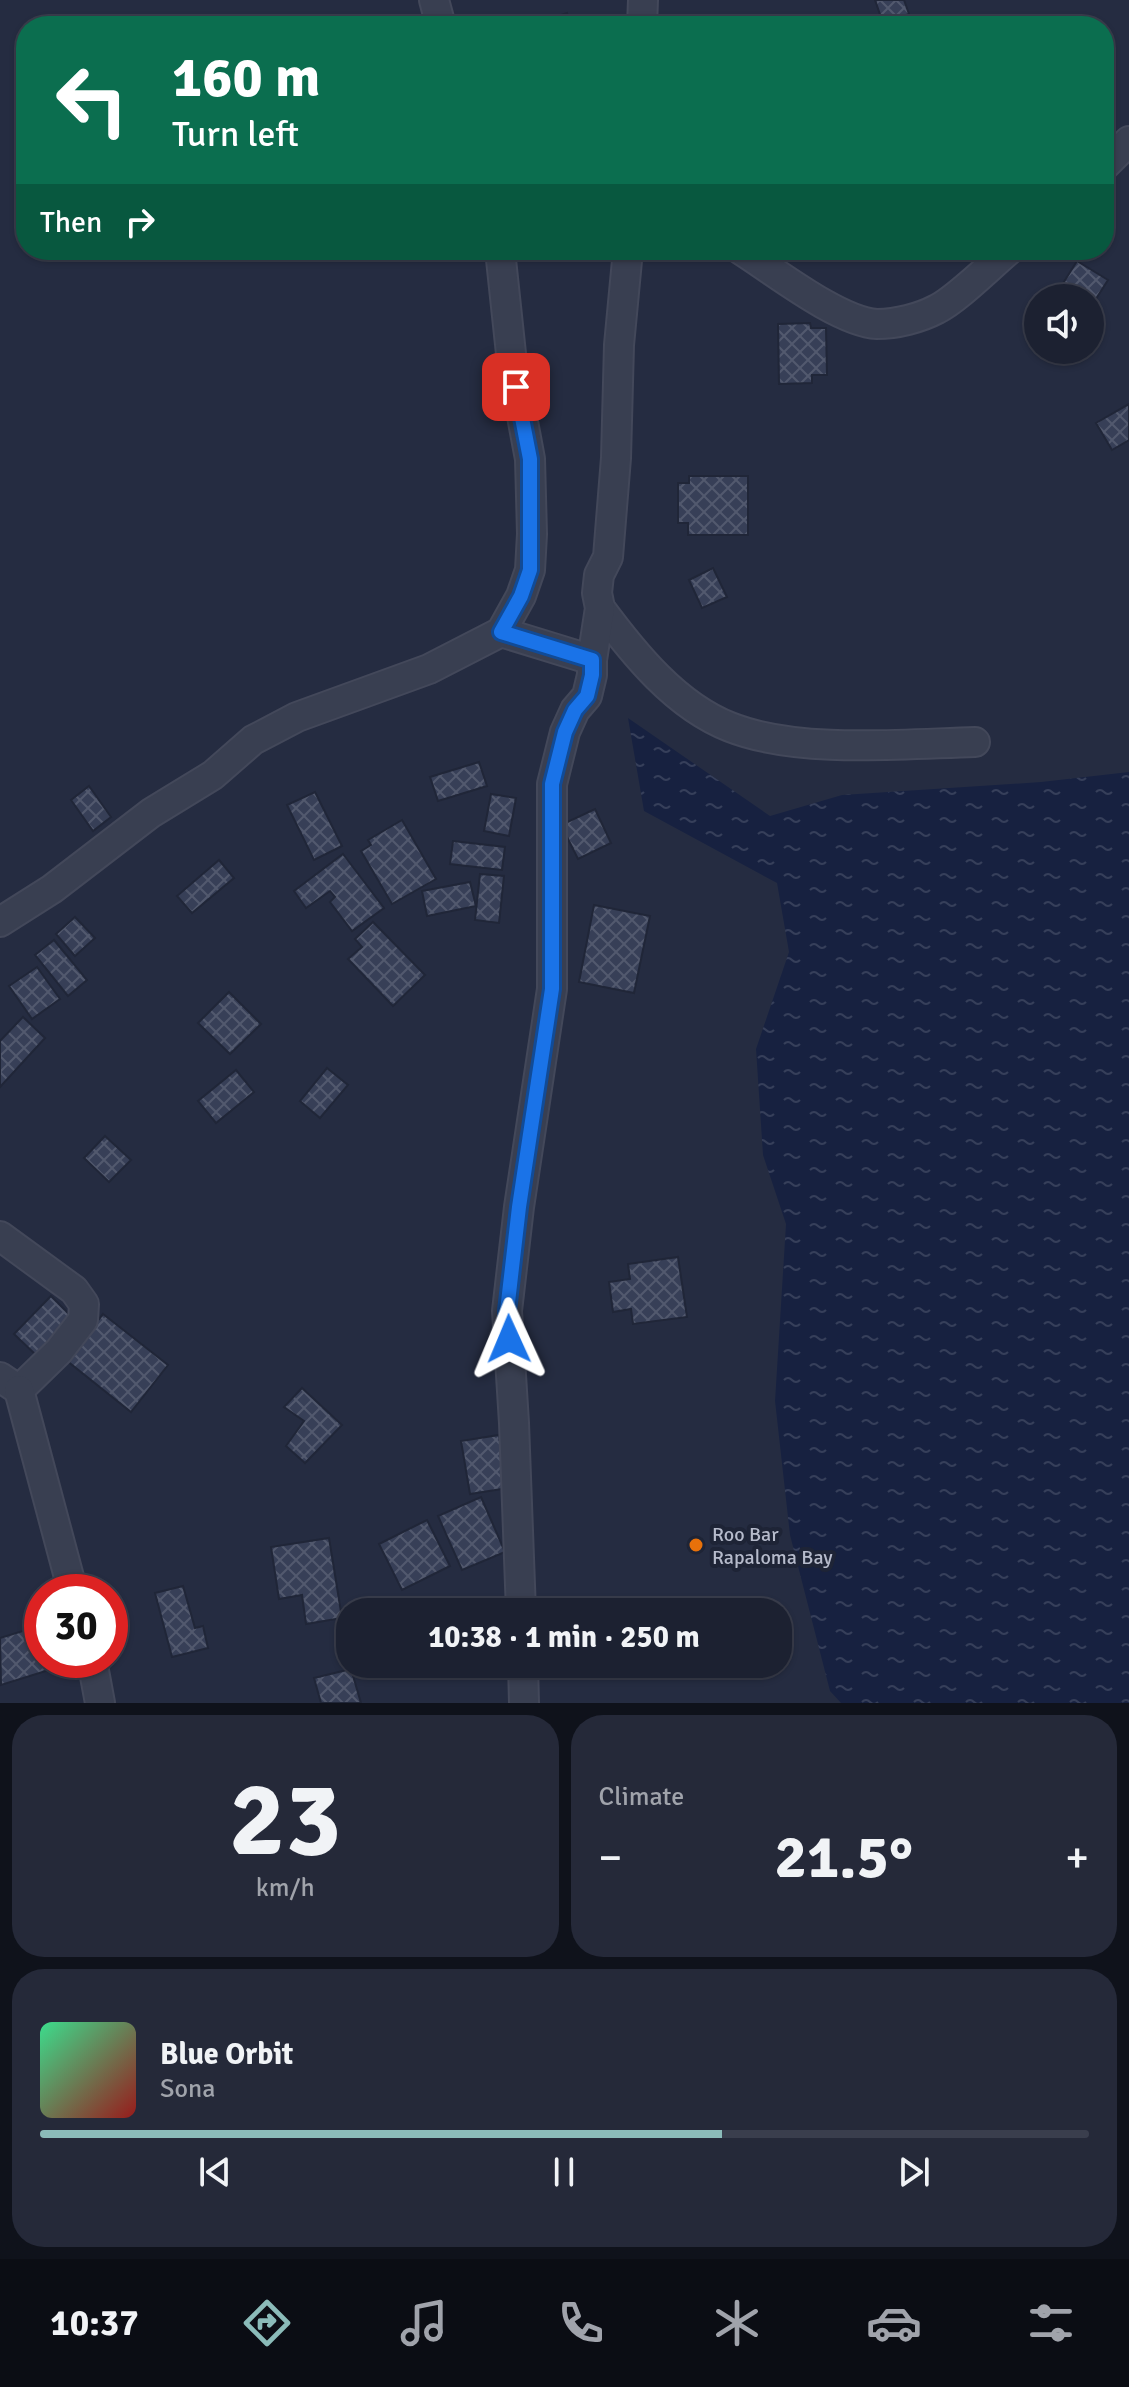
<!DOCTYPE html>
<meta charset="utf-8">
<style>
:root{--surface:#1c2131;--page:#252939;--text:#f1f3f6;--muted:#a0a3ab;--line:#3a3e4d;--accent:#8bbbb9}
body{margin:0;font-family:Signika,sans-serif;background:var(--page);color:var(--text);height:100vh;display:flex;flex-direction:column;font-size:30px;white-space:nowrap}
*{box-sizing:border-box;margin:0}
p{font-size:26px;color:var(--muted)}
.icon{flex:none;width:44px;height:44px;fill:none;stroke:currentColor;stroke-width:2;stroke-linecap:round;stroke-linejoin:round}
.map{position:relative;height:1703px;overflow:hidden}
.sheet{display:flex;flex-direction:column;gap:12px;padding:12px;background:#0f121b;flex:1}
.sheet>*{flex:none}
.top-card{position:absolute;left:16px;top:16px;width:1098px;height:244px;border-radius:32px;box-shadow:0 2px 6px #0004,0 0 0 2px var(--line);background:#0b6e4f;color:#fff;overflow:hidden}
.tools{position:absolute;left:1024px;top:284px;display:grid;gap:16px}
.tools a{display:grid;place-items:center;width:80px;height:80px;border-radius:50%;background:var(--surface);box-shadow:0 2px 6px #0004,0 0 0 2px var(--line);font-size:40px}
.speed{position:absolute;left:24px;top:1574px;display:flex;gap:16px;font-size:40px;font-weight:700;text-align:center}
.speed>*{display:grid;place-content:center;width:104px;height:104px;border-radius:50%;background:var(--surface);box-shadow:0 2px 6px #0004,0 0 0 2px var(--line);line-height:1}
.speed .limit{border:12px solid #d22;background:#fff;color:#111}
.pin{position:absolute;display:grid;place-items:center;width:68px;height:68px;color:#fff;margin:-34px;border-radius:16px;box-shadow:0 4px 12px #0006}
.me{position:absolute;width:88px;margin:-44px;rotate:359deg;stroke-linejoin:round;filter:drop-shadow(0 0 6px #0008)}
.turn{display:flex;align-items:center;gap:28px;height:168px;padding:0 24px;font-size:36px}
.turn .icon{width:104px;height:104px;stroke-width:2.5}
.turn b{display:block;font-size:56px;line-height:68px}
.then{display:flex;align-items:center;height:76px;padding:0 24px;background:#0003;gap:16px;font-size:30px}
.big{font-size:60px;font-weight:800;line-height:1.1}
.sheet .widget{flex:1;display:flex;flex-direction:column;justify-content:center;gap:12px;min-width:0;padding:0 28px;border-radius:32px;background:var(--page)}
.sheet .dial{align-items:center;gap:0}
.dial b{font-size:104px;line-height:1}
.song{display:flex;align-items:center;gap:24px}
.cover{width:96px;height:96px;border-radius:12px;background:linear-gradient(135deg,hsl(150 70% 55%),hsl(0 70% 35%))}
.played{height:8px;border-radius:4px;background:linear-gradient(90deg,var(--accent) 65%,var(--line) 65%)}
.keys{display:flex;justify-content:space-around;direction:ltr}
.heat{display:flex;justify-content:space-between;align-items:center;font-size:44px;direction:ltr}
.sheet .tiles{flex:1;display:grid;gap:12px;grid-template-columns:1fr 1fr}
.widget:last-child{grid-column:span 2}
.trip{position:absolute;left:336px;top:1598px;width:456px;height:80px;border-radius:32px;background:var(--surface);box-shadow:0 2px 6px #0004,0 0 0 2px var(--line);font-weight:800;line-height:80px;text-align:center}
.tab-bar{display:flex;height:128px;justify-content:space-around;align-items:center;background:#0b0d14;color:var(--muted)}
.tab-bar .icon{width:56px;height:56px}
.tab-bar .on{color:var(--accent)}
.tab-bar b{font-size:36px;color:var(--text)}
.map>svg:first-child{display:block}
.water{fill:url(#water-ripples)}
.building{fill:url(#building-cross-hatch);stroke:#202638;stroke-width:2}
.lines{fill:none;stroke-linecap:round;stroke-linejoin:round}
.minor-casing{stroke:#43485a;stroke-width:32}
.minor{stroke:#393f51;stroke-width:28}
.route-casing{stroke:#114b97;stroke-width:20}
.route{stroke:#1a73e8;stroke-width:14}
.food-dot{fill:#e8710a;stroke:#1e2436;stroke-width:3}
.labels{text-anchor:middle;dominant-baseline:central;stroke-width:8;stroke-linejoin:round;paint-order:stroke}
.poi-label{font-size:20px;fill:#b6bbcb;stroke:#1e2436;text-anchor:start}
</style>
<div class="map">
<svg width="1129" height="1703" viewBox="0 0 1129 1703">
<defs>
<pattern id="water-ripples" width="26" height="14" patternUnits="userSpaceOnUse" patternTransform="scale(2)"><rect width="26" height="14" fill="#172140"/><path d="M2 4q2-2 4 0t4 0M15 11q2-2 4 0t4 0" fill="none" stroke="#363f5a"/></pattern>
<pattern id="building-cross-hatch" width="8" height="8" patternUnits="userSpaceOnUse" patternTransform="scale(2)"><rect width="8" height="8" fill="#373f57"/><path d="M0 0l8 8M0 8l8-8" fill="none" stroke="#52596e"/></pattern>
</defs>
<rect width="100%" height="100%" fill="#252c41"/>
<path class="water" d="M628,718l142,98 72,-21 199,-13 88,-10v931h-288l-11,-12 -40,-156 -15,-134 11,-177 -23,-69 -7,-106 33,-97 -12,-69 -133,-72z"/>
<g class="building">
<path d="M875,0h29l5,14 -26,9z"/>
<path d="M567,13l4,13h-29l-1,-4z"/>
<path d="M1077,261l31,19 -16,25 -2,-7h-8l-20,-13z"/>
<path d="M810,323l1,5h15l1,47h-15v8l-33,1 -1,-60z"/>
<path d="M1129,404v36l-17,10 -16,-27z"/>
<path d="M689,476h59v59h-60v-12h-10v-40h11z"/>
<path d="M713,568l14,29 -25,11 -13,-28z"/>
<path d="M479,762l8,24 -49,15 -8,-24z"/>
<path d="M89,786l22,31 -18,14 -22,-31z"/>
<path d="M315,792l27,54 -28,14 -27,-55z"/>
<path d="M491,794l25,4 -7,38 -25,-5z"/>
<path d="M595,809l16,34 -33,16 -17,-34z"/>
<path d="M402,820l34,59 -44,25 -31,-53 10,-6 -3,-5z"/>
<path d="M453,841l52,6 -3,23 -52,-6z"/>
<path d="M343,854l41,54 -32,23 -22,-29 5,-5 -5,-6 -24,17 -12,-17z"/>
<path d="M219,860l15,18 -42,35 -15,-17z"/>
<path d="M480,874l24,2 -5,47 -24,-3z"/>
<path d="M470,882l6,24 -49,10 -5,-25z"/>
<path d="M594,905l56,11 -16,77 -55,-11z"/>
<path d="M75,917l20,21 -20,18 -19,-22z"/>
<path d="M373,922l52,53 -32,31 -45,-47 14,-12 -7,-8z"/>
<path d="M54,940l33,40 -19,16 -33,-41z"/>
<path d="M37,967l23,32 -28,20 -23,-33z"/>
<path d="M229,992l32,32 -31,30 -32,-31z"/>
<path d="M23,1017l22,21 -45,49v-46z"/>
<path d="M327,1068l21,17 -28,33 -20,-17z"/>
<path d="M236,1070l18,22 -38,31 -18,-22z"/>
<path d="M105,1136l26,24 -22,22 -25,-24z"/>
<path d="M678,1257l9,60 -54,7 -2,-15 -18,3 -4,-30 21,-3 -2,-15z"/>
<path d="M51,1296l22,22 -37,37 -22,-21z"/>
<path d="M103,1314l65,51 -37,47 -65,-52z"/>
<path d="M302,1388l40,37 -37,38 -19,-17 18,-25 -20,-14z"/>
<path d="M499,1435l9,53 -38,6 -9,-53z"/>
<path d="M481,1497l24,55 -43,18 -24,-54z"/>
<path d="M427,1520l23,46 -48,24 -23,-46z"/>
<path d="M329,1538l13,80 -36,6 -4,-29 -23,4 -8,-52z"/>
<path d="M183,1586l12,42 8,-2 5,22 -36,9 -17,-64z"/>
<path d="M42,1625v35h39l-80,25 -1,-47z"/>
<path d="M351,1669l10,34h-40l-7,-25z"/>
</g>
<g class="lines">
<g class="minor-casing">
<g id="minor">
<path d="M434,0l7,26"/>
<path d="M642,26l1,-26"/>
<path d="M1104,166l25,-25"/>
<path d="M741,250c33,21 98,72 136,74 20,0 43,-6 60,-15 19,-9 54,-44 72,-59"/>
<path d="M600,608c34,46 76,98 130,119 68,27 173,17 245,15"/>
<path d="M501,632l91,28"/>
<path d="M0,922l52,-33 99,-76 62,-38 40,-35 44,-23 132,-48 72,-37 20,-36 9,-26 2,-36 -2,-75 -18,-96 -12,-113"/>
<path d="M0,1236l74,54 10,14 -1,16 -24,31 -40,39 -19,-13"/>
<path d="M19,1390l54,202"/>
<path d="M521,1612l-7,-189 -7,-112 12,-104 33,-218v-205l13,-52 10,-22 12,-14 5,-21v-15l8,-52 -3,-15 2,-18 9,-18 8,-99 3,-113 9,-95"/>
<path d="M92,1660l8,43"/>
<path d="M523,1664l1,39"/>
</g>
</g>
<use href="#minor" class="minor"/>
</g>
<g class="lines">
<g class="route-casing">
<path id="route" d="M509,1339l-2,-28 12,-104 33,-218v-205l13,-52 10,-22 12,-14 5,-21v-15l-91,-28 20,-36 9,-26v-111l-14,-72"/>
</g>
<use href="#route" class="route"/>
</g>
<circle class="food-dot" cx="696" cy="1545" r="8"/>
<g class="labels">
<g class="poi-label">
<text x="712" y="1534">Roo Bar<tspan x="712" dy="23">Rapaloma Bay</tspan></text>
</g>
</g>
</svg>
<div class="tools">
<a><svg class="icon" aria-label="sound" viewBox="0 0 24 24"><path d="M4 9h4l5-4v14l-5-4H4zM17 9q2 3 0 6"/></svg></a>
</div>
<div class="speed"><div class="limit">30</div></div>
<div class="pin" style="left:516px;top:387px;background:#d93025"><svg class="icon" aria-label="arrive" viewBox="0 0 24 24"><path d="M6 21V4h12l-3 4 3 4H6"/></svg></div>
<svg class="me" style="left:509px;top:1339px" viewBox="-20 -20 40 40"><path d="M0-17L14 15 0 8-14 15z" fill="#1a73e8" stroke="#fff" stroke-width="4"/></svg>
<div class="trip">10:38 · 1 min · 250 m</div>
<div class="top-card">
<div class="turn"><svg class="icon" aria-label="left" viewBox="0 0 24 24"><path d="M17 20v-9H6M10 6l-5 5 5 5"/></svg><div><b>160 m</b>Turn left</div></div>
<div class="then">Then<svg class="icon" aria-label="right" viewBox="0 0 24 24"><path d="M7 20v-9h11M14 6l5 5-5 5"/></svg></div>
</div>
</div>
<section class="sheet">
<div class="tiles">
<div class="widget dial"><b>23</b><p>km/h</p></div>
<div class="widget"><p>Climate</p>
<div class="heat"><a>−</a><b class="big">21.5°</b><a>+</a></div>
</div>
<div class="widget">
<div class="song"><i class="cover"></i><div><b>Blue Orbit</b><p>Sona</p></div></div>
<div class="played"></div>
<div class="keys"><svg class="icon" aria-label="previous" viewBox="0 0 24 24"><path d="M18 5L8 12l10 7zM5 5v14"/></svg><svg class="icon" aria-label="pause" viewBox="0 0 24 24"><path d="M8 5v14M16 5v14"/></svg><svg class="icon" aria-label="next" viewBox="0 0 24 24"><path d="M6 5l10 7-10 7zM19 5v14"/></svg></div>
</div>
</div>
</section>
<nav class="tab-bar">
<b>10:37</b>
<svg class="icon on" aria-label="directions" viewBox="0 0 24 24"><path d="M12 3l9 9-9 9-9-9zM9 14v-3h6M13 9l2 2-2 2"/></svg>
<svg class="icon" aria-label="music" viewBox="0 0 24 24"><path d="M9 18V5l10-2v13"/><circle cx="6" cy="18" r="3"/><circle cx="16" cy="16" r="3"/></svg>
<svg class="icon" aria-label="phone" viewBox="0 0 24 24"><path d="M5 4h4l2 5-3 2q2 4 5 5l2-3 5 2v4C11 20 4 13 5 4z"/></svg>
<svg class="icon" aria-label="climate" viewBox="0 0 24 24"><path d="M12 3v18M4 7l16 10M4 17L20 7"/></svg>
<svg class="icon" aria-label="car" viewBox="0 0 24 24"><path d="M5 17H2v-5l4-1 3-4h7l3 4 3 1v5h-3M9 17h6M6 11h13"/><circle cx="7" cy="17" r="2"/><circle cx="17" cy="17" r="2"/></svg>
<svg class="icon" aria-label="filters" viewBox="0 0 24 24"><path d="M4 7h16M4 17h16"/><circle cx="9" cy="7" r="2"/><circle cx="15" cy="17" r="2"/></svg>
</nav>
